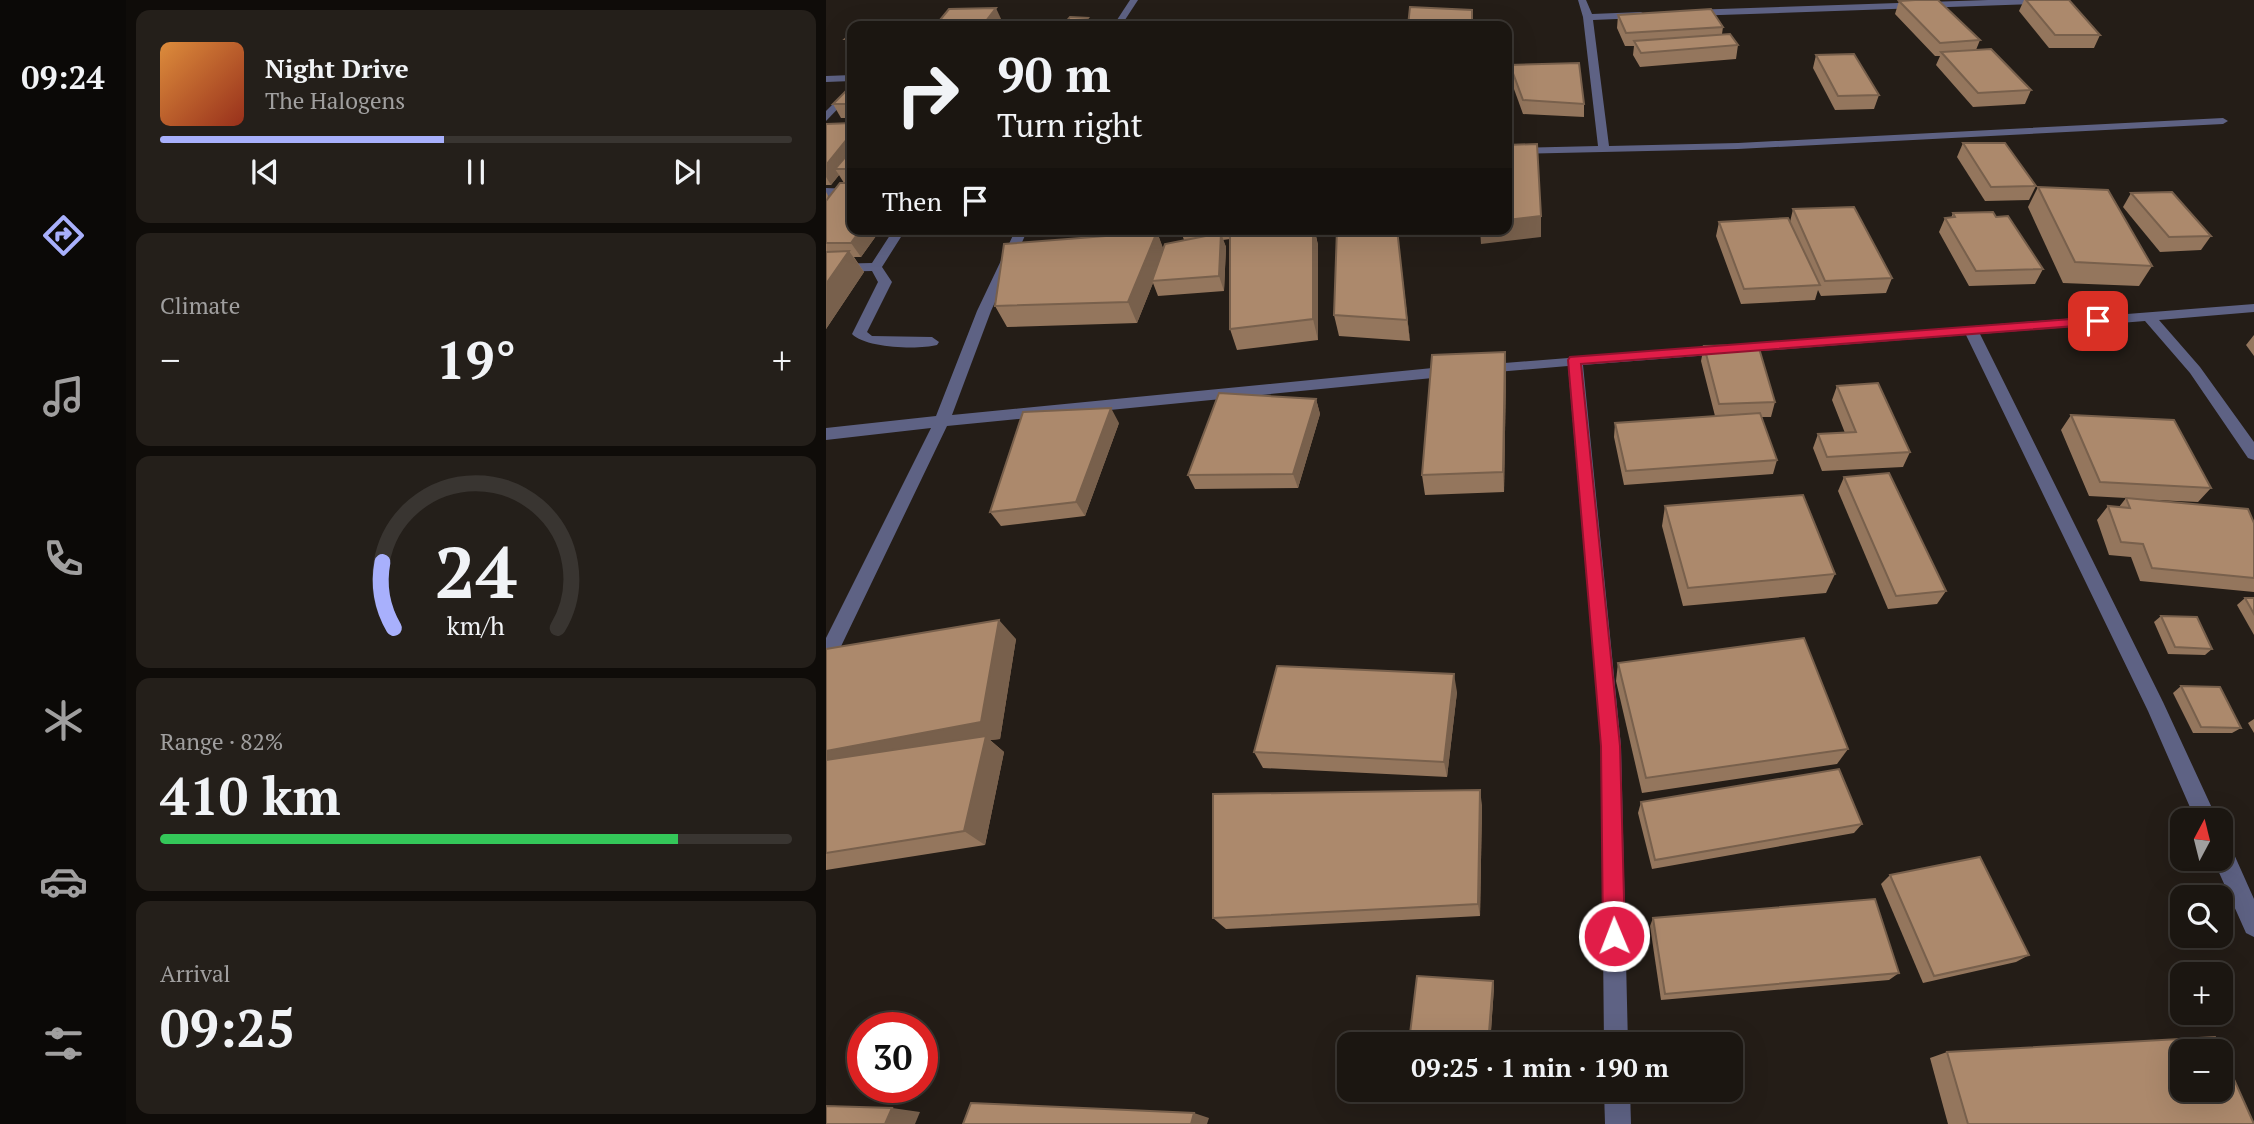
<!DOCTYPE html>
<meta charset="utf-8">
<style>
:root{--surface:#1b1611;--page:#241f1a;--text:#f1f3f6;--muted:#a09f9f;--line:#393531;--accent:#a8b0fc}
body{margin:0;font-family:"PT Serif",serif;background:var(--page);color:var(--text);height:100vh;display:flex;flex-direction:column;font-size:26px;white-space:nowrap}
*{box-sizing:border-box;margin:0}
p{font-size:23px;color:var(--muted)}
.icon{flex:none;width:38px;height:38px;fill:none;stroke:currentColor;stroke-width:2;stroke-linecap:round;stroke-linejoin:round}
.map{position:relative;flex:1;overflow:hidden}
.sheet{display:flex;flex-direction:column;gap:10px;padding:10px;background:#0f0c09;width:700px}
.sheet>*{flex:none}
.top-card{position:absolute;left:21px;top:21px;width:665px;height:214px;border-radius:14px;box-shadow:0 7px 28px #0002,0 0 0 2px var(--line);background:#1b1611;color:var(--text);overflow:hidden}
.needle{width:46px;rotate:7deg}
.fabs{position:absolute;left:1344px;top:808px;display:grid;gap:14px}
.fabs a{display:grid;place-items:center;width:63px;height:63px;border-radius:14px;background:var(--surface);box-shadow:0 7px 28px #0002,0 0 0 2px var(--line);font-size:35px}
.speed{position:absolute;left:21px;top:1012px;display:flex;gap:14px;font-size:35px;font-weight:700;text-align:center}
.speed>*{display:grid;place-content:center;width:91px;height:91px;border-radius:50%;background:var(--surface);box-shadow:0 7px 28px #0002,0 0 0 2px var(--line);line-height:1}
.speed .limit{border:10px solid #d22;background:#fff;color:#111}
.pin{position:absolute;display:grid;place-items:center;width:60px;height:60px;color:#fff;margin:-30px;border-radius:14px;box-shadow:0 4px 10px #0006}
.me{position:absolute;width:77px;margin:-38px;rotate:359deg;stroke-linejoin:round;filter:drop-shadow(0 0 5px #0008)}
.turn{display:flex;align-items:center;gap:24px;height:147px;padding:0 35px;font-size:32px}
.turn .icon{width:91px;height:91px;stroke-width:2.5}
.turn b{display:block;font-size:49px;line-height:60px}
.then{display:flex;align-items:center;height:66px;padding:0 35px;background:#0003;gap:14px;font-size:26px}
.big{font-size:52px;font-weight:800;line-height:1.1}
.sheet .tile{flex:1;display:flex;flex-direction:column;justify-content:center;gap:10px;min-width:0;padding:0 24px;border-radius:14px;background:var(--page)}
.sheet .dial{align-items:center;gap:0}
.dial svg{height:182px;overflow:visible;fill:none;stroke:var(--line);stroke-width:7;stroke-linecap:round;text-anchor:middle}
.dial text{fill:var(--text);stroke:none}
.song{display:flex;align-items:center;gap:21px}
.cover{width:84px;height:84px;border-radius:10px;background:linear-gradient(135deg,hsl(30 70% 55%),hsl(10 70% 35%))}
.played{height:7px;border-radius:4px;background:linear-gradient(90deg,var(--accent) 45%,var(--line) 45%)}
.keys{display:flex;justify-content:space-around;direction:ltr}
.heat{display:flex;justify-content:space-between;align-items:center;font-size:38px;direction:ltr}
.charge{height:10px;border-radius:5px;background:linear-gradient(90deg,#34c759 82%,var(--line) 0)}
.trip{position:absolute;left:511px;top:1032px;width:406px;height:70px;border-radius:14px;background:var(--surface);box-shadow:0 7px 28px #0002,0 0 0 2px var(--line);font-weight:800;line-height:70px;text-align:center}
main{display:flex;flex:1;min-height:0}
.menu{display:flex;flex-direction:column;width:126px;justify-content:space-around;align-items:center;background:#0b0907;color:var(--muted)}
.menu .icon{width:49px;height:49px}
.menu .on{color:var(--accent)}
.menu b{font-size:32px;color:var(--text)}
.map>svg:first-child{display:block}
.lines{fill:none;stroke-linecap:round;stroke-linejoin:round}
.lane{fill:#5e6284;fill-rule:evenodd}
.street{fill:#5e6284;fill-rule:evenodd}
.wall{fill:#94765d}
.shaded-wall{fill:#78604c}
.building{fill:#ac896c;stroke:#78604c;stroke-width:2;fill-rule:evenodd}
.route{fill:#e11d48;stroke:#92132f;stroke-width:2}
</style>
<main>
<nav class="menu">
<b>09:24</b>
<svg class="icon on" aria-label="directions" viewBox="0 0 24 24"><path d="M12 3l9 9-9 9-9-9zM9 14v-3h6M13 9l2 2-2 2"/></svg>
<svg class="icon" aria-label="music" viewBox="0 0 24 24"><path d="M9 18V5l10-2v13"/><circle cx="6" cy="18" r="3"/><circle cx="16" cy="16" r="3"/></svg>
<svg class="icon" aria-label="phone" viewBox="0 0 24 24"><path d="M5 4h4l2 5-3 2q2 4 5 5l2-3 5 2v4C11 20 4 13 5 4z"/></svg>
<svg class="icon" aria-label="climate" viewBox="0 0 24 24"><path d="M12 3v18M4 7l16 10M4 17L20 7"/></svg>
<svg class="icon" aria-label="car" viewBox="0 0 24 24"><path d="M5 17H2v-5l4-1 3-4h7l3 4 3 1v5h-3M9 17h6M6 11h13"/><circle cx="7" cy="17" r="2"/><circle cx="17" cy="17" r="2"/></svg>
<svg class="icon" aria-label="filters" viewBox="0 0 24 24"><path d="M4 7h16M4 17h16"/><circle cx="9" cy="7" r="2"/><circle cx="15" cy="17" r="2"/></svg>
</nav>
<section class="sheet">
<div class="tile">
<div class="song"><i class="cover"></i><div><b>Night Drive</b><p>The Halogens</p></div></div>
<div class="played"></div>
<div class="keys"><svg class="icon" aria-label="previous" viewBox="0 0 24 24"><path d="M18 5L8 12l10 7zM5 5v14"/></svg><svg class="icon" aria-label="pause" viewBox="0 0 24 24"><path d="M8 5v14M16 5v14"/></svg><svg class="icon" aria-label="next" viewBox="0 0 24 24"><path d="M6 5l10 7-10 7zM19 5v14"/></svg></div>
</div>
<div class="tile"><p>Climate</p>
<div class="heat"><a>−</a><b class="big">19°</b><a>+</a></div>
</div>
<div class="tile dial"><svg viewBox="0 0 100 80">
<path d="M14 69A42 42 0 1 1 86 69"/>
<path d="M14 69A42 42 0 0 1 9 40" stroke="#a8b0fc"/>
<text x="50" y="56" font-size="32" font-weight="700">24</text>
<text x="50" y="72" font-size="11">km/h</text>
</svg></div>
<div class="tile"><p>Range · 82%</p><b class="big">410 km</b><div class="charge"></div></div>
<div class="tile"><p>Arrival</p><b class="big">09:25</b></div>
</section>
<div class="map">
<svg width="1428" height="1124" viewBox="0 0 1428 1124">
<rect width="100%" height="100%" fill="#241d17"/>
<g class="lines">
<g class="lane">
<path d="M26,75v6l-26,1v-6z"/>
<path d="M26,85v9l-26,27v-10z"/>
<path d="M0,188l26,1v6l-26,1z"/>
<path d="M68,229h12l-24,38 10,15 -25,50 5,4 60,1 7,5 -2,3c-19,5 -72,3 -85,-11l26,-52 -6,-11 -46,1v-8l46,-1z"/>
</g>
<g class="street">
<path d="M304,0h8l-17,26h-8z"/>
<path d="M752,0h8l6,14 49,-2 5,3 -5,3 -48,2 16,126 129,-3 485,-25 5,3 -5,3 -485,25 -231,5v-6l91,-2 -15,-129z"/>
<path d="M1162,0h81l-4,3 -375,13 -5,-3 5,-3z"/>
<path d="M190,229h12l-37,82 -39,104 501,-49 7,5 -7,5 -506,50 -114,237 -7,2v-27l105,-210 -105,12v-12l110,-12 41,-105z"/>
<path d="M1428,304v8l-95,8 41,47 54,75v18l-6,-2 -58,-85 -45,-52 -165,13 183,368 55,119h-22l-48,-110 -182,-376 -383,30 38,381 7,299h-24l-3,-299 -33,-380 -83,7 -5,-2 -2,-3 2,-3z"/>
<path d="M1395,840l8,3 25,56v38l-8,-4 -33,-74h8z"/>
<path d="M778,1090h26l1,34h-26z"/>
</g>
</g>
<g class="wall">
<path d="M1198,0h45l31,35 -6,13h-45l-30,-37z"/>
<path d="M1073,1l81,39 -4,10 55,40 -6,14 -52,3 -37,-42 4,-9h-5l-40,-42z"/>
<path d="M792,15l105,12 -1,7 16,11 -2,14 -96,8 -7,-12 1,-9h-9l-8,-18z"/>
<path d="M26,33v13h-3l-4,-7z"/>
<path d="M990,55l63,40 -5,14 -39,1 -22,-42z"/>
<path d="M684,65l74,39v13l-61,-3 -13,-36z"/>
<path d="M26,85v33h-11l-8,-14z"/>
<path d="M0,124l26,45v60h29l-20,28h-7l10,15 -38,57v-137l3,5 15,-14 -5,-8 -8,10h-5z"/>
<path d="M1137,143l73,43 -7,14 -44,1 -28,-44z"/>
<path d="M1212,187l114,79 -13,20 -76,-3 -35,-76z"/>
<path d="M1305,193l80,43 -10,14 -41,2 -37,-45z"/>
<path d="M967,209l99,69 -6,15 -65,3 -3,-6 -3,10 -74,4 -25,-68 3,-14h71z"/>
<path d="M1127,213l43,4 47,52 -8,15 -66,2 -30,-54 6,-14h6z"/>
<path d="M354,229h143l-8,2 3,14v95l-81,10 -7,-21v-90l-7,1 3,7 -2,44 -66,5 -5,-13 -16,40 -130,4 -12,-21 162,-74 6,17 21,-9z"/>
<path d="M571,229l13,112 -71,-5 -5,-21z"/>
<path d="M1428,335v21l-8,-11z"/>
<path d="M878,346l71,56 -4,15h-10l16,43 -4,14 -149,11 -10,-48 1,-14 100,-7 -14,-55z"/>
<path d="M679,352l1,21 -2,119 -79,3 -3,-20z"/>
<path d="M1011,386l73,66 -7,15 -81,4 -9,-23 5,-14 27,-1 -13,-33z"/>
<path d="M490,399l4,15 -22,74 -103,1 -7,-14z"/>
<path d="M1245,415l140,73 -13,14 -64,-3 120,24v69l-114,-11 -9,-24 -22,-2 -12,-35 11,-14 11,1 7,-9 -37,-2 -28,-66z"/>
<path d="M293,423l-34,93 -84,10 -11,-14z"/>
<path d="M1018,477l102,114 -9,13 -49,5 -50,-118z"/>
<path d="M839,506l170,68 -9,19 -143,13 -21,-80z"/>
<path d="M1419,598h9v37l-17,-30z"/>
<path d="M1335,616l51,33 -7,6 -37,-1 -14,-32z"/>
<path d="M190,639l-16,100 -10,1 14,12 -19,93 -159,25v-221z"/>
<path d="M792,663l230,86 -11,15 -195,29 -26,-112z"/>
<path d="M1355,686l60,42 -9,5h-39l-20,-40z"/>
<path d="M631,692l-10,85 -184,-9 -9,-16z"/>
<path d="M1428,719v14l-6,-10z"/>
<path d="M815,802l221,22 -8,9 -202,36 -14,-56z"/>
<path d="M656,805l-2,111 -254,13 -13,-11z"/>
<path d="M1064,875l139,80 -13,7 -93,21 -42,-99z"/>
<path d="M827,918l246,55 -10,7 -228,20 -11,-74z"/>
<path d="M667,981l1,6 -4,58h-79l-2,-3z"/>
<path d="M1121,1052l307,72h-306l-18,-66z"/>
</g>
<g class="shaded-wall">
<path d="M170,8l6,13 -4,5h-16z"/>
<path d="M262,18l3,7 -2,1h-7z"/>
<path d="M26,133v25l-17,11 4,6 -8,10 -5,-8v-12z"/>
<path d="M715,216v21l-60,7 -1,-15h27v-9z"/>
<path d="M35,229h20l-20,28 -10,-14z"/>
<path d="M487,229h1l4,16v95l-5,-21z"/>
<path d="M571,229l13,112 -3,-21z"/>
<path d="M331,232l8,21 -13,28 1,2 -16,40 -9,-21z"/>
<path d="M395,233l5,14 -2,44 -5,-15z"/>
<path d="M23,251l15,21 -38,57v-45z"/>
<path d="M679,352l1,21 -2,119 -1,-20z"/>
<path d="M490,399l4,15 -22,74 -5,-14z"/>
<path d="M285,408l8,15 -34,93 -9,-14z"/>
<path d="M173,620l17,19 -16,100 -10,1 14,12 -19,93 -21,-14 -138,-60v-20z"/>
<path d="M628,674l3,18 -10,85 -3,-15z"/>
<path d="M654,790l2,15 -2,111 -2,-12z"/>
<path d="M667,981l1,6 -4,58h-2z"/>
<path d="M66,1108l28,4 -5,12h-30z"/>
<path d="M368,1113l15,5 -2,6h-16z"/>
</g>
<g class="building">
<path d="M1089,0h23l42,40 -40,3 -41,-42z"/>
<path d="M1200,0h43l31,35h-45z"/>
<path d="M584,7l62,3v16h-64z"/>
<path d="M170,8l-14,18h-47l14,-17z"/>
<path d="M885,9l12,18 -97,6 -8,-18z"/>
<path d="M244,17l18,1 -6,7h-19z"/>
<path d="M26,33v6h-7z"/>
<path d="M904,34l8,11 -97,8 -7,-12z"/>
<path d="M1165,49l40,41 -53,3 -37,-41z"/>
<path d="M1028,54l25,41 -41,1 -22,-41z"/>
<path d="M753,63l5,41 -61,-4 -13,-35z"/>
<path d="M26,85v19h-19z"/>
<path d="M26,123v10l-26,32v-41z"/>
<path d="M1137,143h42l31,43 -45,1z"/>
<path d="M711,144l4,72 -34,4v-75z"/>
<path d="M26,149v20h-17z"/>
<path d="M14,183h12v46h9l-10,14h-25v-42z"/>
<path d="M1212,187l70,3 44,76 -77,-4z"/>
<path d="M1346,192l39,44 -42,1 -38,-44z"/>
<path d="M1028,207l38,71 -67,3 -32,-72z"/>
<path d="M1167,212l3,5 12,-1 35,53 -67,2 -31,-53 10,-1 -2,-4z"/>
<path d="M962,218l32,67 -76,4 -25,-67z"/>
<path d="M404,229h83v90l-83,10z"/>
<path d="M511,229h60l10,91 -73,-5z"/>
<path d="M331,232l-29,70 -133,4 9,-62z"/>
<path d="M395,233l-2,43 -67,5 13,-37z"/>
<path d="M23,251l-23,33v-32z"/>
<path d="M932,345l17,57 -56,2 -15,-58z"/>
<path d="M679,352l-2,120 -81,3 10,-120z"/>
<path d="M1052,383l32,69 -83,5 -9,-23 38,-2 -19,-46z"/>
<path d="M393,393l97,6 -23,75 -105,1z"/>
<path d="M285,408l-35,94 -86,10 33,-100z"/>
<path d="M934,413l17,47 -151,11 -11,-48z"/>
<path d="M1245,415l103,5 37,68 -111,-6z"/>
<path d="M1063,473l57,118 -50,5 -52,-119z"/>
<path d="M977,495l32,79 -147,14 -23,-82z"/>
<path d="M1300,498l122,11 6,14v55l-102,-10 -9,-24 -22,-2 -13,-36 22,2z"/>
<path d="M1419,598h9v16z"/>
<path d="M1335,616l36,1 15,32 -37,-2z"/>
<path d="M173,620l-18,102 -155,29v-102z"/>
<path d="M978,638l44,111 -202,29 -28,-115z"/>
<path d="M451,666l177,8 -10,88 -190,-10z"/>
<path d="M1355,686l39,1 21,41 -40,-1z"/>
<path d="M160,736l-22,95 -138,22v-93z"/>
<path d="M1013,769l23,55 -207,36 -14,-58z"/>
<path d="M654,790l-2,114 -265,14v-124z"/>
<path d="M1154,857l49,98 -95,21 -44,-101z"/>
<path d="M1049,899l24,74 -234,21 -12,-76z"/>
<path d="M591,976l76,5 -5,64h-28l-51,-3z"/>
<path d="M1389,1037l39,87h-286l-21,-72zM1356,1052h39v38h-39z"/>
<path d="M145,1103l223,10 -3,11h-228z"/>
<path d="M0,1106l66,2 -7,16h-59z"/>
</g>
<path class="route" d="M1272,317l6,4 -2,3 -521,40 39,382 5,190 -4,7 -7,3 -7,-3 -4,-7 -2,-190 -33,-386 2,-3z"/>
</svg>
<div class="fabs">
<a><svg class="needle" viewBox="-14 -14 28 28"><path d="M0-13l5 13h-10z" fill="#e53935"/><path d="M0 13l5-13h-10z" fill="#a09f9f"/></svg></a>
<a><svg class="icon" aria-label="search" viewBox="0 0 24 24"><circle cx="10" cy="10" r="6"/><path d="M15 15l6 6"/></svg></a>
<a>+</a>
<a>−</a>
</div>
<div class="speed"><div class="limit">30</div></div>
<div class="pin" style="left:1272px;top:321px;background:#d93025"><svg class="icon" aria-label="arrive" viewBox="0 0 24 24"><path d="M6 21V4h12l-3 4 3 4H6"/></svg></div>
<svg class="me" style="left:788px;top:936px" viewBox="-20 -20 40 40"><circle r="17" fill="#e11d48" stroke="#fff" stroke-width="3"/><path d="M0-11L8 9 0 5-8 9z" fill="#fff"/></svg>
<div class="trip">09:25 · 1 min · 190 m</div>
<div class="top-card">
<div class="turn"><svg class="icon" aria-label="right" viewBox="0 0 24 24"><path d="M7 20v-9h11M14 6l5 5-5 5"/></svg><div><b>90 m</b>Turn right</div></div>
<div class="then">Then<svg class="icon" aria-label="arrive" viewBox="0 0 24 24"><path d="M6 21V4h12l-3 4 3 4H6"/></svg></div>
</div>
</div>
</main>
